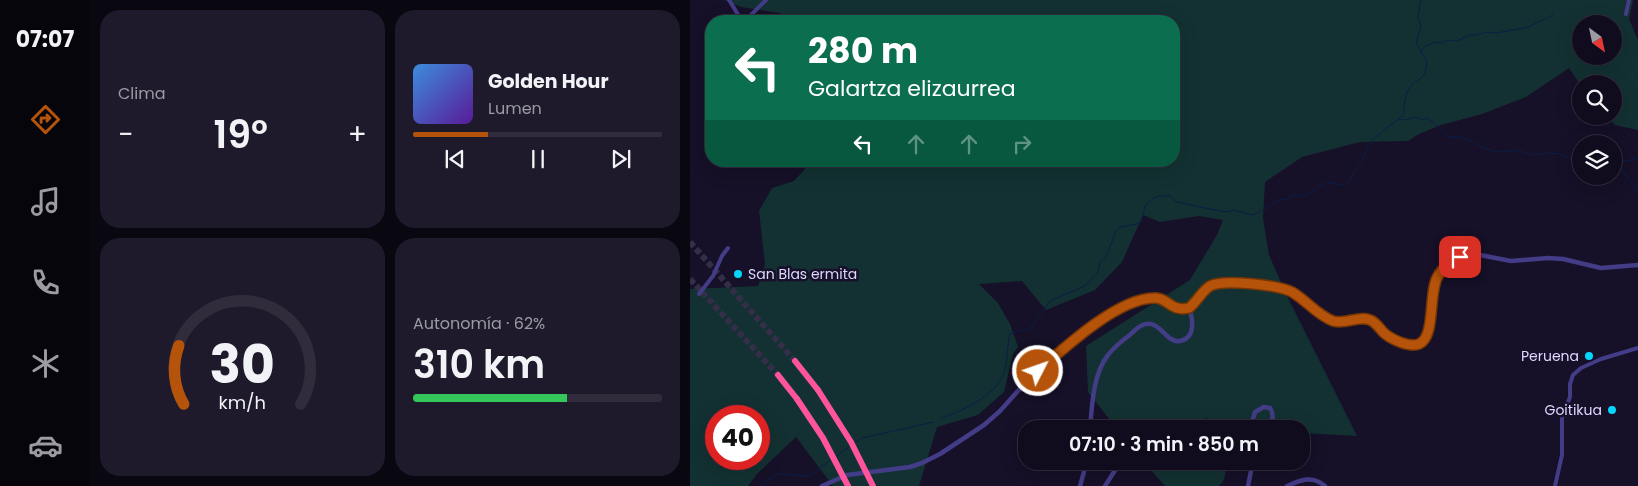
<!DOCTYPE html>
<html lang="es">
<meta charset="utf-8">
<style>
:root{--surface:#100c1e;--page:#1e1a2b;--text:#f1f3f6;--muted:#9c9ba4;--line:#302c3c;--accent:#b45309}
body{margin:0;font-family:Poppins,sans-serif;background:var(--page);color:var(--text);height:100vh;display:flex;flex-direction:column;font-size:19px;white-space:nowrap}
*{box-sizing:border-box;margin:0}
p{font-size:16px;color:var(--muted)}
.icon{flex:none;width:28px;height:28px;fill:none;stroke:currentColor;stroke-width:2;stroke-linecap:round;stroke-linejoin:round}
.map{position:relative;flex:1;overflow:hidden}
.sheet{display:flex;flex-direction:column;gap:10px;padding:10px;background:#090710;width:600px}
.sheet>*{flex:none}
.top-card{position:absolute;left:15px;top:15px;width:475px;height:152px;border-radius:20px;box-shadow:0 5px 20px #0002,0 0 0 1px var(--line);background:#0b6e4f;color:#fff;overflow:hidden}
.needle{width:32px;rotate:147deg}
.tools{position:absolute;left:882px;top:15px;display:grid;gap:10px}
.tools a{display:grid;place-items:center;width:50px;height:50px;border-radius:50%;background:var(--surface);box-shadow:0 5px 20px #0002,0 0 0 1px var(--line);font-size:25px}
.speed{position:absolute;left:15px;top:405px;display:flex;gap:10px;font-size:25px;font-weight:700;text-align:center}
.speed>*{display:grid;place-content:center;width:65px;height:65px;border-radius:50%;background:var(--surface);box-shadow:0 5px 20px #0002,0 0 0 1px var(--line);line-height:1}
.speed .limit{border:8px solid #d22;background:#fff;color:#111}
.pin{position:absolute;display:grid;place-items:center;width:42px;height:42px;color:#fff;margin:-21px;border-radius:10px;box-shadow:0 2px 8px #0006}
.me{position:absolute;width:55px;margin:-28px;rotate:49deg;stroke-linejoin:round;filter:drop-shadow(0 0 4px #0008)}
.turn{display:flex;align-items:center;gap:18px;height:105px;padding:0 20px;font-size:22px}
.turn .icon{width:65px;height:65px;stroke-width:2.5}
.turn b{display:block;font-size:35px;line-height:42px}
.lanes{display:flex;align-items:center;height:48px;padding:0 20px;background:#0003;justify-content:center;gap:25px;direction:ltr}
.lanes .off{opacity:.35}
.big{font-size:38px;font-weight:600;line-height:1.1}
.sheet .widget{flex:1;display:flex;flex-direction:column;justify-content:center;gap:8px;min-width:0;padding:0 18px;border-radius:20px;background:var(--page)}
.sheet .dial{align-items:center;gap:0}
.dial svg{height:130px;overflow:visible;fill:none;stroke:var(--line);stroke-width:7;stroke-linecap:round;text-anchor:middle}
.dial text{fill:var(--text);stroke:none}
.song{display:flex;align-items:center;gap:15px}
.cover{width:60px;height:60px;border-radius:8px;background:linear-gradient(135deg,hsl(210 70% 55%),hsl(270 70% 35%))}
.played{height:5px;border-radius:2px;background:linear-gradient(90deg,var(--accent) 30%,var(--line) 30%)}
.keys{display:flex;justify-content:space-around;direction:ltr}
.heat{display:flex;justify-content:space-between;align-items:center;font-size:28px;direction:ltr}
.charge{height:8px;border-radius:4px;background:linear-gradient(90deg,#34c759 62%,var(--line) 0)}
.sheet .tiles{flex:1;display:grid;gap:10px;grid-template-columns:repeat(2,1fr)}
.trip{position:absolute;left:328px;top:420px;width:292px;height:50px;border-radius:20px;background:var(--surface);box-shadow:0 5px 20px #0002,0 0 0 1px var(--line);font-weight:600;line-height:50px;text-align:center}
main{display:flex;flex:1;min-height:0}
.menu{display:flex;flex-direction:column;width:90px;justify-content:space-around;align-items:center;background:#06050c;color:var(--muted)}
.menu .icon{width:35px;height:35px}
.menu .selected{color:var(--accent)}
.menu b{font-size:22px;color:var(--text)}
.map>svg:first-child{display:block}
.green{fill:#133132;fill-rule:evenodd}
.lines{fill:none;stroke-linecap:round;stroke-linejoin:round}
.stream{stroke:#0b1d46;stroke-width:1}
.motorway-tunnel{stroke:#342e48;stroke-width:6;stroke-dasharray:6 3;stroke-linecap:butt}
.minor{stroke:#433c86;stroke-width:4}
.tertiary{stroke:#433c86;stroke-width:4.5}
.motorway{stroke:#fd549c;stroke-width:6}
.motorway-bridge{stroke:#fd549c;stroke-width:6}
.route-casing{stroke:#753606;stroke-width:12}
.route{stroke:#b45309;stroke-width:9}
.poi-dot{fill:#06d6fc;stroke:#161028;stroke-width:2}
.labels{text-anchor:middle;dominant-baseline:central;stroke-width:5;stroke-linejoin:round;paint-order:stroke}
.poi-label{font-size:14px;fill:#ded8ff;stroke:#161028;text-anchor:end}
</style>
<main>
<nav class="menu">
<b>07:07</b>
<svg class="icon selected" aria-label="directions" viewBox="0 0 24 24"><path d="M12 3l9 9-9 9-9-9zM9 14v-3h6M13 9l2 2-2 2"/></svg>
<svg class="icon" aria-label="music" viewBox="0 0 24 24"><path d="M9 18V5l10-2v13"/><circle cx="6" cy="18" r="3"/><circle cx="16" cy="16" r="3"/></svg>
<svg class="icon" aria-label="phone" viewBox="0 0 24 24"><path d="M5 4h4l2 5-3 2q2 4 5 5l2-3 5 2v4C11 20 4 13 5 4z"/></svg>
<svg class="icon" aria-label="climate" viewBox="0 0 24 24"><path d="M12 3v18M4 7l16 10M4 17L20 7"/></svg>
<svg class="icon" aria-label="car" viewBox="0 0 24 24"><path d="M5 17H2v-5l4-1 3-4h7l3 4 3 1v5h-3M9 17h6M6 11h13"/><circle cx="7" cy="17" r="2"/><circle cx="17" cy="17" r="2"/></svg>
</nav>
<section class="sheet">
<div class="tiles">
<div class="widget"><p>Clima</p>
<div class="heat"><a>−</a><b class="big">19°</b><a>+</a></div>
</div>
<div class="widget">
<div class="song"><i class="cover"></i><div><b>Golden Hour</b><p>Lumen</p></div></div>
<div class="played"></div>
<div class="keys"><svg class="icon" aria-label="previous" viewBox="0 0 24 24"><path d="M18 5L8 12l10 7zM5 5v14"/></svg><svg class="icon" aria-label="pause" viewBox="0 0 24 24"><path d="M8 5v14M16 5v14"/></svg><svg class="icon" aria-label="next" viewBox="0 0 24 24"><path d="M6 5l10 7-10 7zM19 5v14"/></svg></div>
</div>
<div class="widget dial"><svg viewBox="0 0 100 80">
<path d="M14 69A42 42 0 1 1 86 69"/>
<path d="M14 69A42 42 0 0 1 11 33" stroke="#b45309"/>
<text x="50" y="56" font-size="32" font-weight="700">30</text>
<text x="50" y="72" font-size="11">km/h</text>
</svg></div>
<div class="widget"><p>Autonomía · 62%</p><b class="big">310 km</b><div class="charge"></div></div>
</div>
</section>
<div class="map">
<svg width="948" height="486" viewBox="0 0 948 486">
<rect width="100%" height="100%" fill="#161028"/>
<g class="green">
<path d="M34,0h909l-4,19 9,21v90l-23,-5 -8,-9h7v-32h-33v2l-12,-18 -43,29 -44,17 -41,11 -22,9 -11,7 -48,1 -58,15 -37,25 -2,36 6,37 17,39 71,142 -56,-3v-4h-47l-50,-11 4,11h-91l-29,-37 -2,-46 104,-66 27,-45 6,-15 -24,-4 -39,6 -17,-7 -21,47 -27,28 -49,20 -24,-29 -43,3 19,19 12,21 8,23 -5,7 -9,38 -26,23 -41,12 -18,59h-86l-37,-49 -38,36 -10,13h-58v-197l68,-3 7,-22 -6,-53 13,-23 22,-7 18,-20h362v-140h-386l-8,-8 -39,-6zM891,24h33v32h-33zM26,416h43v43h-43z"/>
<path d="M453,461h80c3,10 4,18 -4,25h-54z"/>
</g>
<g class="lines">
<g class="stream">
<path d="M731,52l3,-5 10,-5 7,1 7,-3 8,1 15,-6h5l11,-3 10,1 31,-6 25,-12"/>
<path d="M709,119l7,1 10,-3 7,3 5,-2 20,19h11l13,4 6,4 14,6 8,1 15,-2 20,5 11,-2 14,1 21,8"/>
<path d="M924,160l13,1 11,-3"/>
<path d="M927,160l9,16 12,14"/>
<path d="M252,418c22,-8 58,-24 63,-49 3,-12 2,-24 5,-35l22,-7 18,-26 35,-15 13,-14 2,-10 7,-7 9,-24 5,-4 20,-4 4,-17 7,-7 7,-3h11l7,6 33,7 17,3 6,-2 20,5 18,-9 8,-6 8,-1 9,-4 8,1 23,-14 17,3 6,-4c3,-8 7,-13 12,-20 3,-5 4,-11 6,-15 9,-13 25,-21 36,-32 0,-8 1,-20 6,-27 8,-11 15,-4 17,-25l-11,-19 5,-16 -3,-11 3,-16"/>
<path d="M163,444l9,-6 72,-16"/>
<path d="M145,457l15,-11"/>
<path d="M70,486l16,-12 34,2 22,-17"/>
</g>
<g class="motorway-tunnel">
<path d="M0,242l105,119"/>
<path d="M0,279l88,96"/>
</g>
<g class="minor">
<path d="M39,0l13,21 6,-3 18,-18"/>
<path d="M936,14l3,-14"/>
<path d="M9,294l14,-18 9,-20 6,-8"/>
<path d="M865,486l7,-31v-37l8,-21v-13l3,-9 8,-7 20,-9 37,-11"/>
</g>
<g class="tertiary">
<path d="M400,429c2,-24 3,-55 18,-74 6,-8 15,-15 23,-21 5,-5 12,-12 20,-10 11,2 17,19 29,17 16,-3 13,-22 9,-33"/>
<path d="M560,429l5,-17 9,-5 6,1c5,7 2,14 -2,21"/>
<path d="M511,461l13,5 12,-5"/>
<path d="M132,486l25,-11 63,-8 12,-4 18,-9 44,-29 16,-14 26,-29 69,-59 36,-19 18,-6h8l15,9 12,2 5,-1 5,-4 10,-13 11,-7h28l31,3 18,6 41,28 11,1 17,-3 10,1 15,15 26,10 9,-3 6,-8 3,-8 4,-39 4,-11 11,-12 12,-7 14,-3 36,7 37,-3 15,1 38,9 37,-3"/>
<path d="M390,486l7,-25"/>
<path d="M415,486l16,-25"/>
<path d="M558,486l5,-25"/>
<path d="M597,486c14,-6 25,-11 38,0"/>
</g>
<g class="motorway">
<path d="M105,361l23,29"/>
<path d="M88,375l19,24"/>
</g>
<g class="motorway-bridge">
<path d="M128,390l33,52 22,44"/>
<path d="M107,399l26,39 25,48"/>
</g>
</g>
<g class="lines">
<g class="route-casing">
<path id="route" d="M348,371c26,-23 80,-73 116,-73 14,-1 15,14 35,10 8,-6 12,-16 21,-22 13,-7 69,-1 82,6 14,8 25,23 41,29 13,4 26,-6 37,-1 6,2 9,8 14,13 7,6 25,15 35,11 17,-7 9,-52 19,-68 5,-9 13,-14 22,-19"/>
</g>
<use href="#route" class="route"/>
</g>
<g class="poi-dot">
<circle cx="48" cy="274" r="5"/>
<circle cx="899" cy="356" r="5"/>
<circle cx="922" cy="410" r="5"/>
</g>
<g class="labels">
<g class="poi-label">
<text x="58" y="274" text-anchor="start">San Blas ermita</text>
<text x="889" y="356">Peruena</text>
<text x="912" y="410">Goitikua</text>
</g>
</g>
</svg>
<div class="tools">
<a><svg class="needle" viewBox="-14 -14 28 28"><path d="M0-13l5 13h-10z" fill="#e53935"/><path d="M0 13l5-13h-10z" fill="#9c9ba4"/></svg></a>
<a><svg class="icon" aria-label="search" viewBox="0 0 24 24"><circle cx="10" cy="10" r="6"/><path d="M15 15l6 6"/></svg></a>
<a><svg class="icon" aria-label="layers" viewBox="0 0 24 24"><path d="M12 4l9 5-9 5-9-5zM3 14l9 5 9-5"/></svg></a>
</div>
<div class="speed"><div class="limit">40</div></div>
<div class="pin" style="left:770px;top:257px;background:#d93025"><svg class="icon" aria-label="arrive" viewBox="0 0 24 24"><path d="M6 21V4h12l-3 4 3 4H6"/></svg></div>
<svg class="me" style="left:348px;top:371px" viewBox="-20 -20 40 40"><circle r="17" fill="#b45309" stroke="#fff" stroke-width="3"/><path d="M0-11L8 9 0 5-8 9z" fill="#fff"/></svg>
<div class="trip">07:10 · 3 min · 850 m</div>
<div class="top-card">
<div class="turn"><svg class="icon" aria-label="left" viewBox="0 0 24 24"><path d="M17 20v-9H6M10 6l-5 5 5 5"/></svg><div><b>280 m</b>Galartza elizaurrea</div></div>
<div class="lanes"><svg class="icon" aria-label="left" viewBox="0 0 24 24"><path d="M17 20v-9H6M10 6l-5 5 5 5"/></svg><svg class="icon off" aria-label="ahead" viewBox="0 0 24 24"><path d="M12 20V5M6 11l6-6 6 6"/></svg><svg class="icon off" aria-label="ahead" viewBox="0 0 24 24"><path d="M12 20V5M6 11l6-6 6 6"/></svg><svg class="icon off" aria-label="right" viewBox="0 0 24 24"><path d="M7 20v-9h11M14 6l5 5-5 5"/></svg></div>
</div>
</div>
</main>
